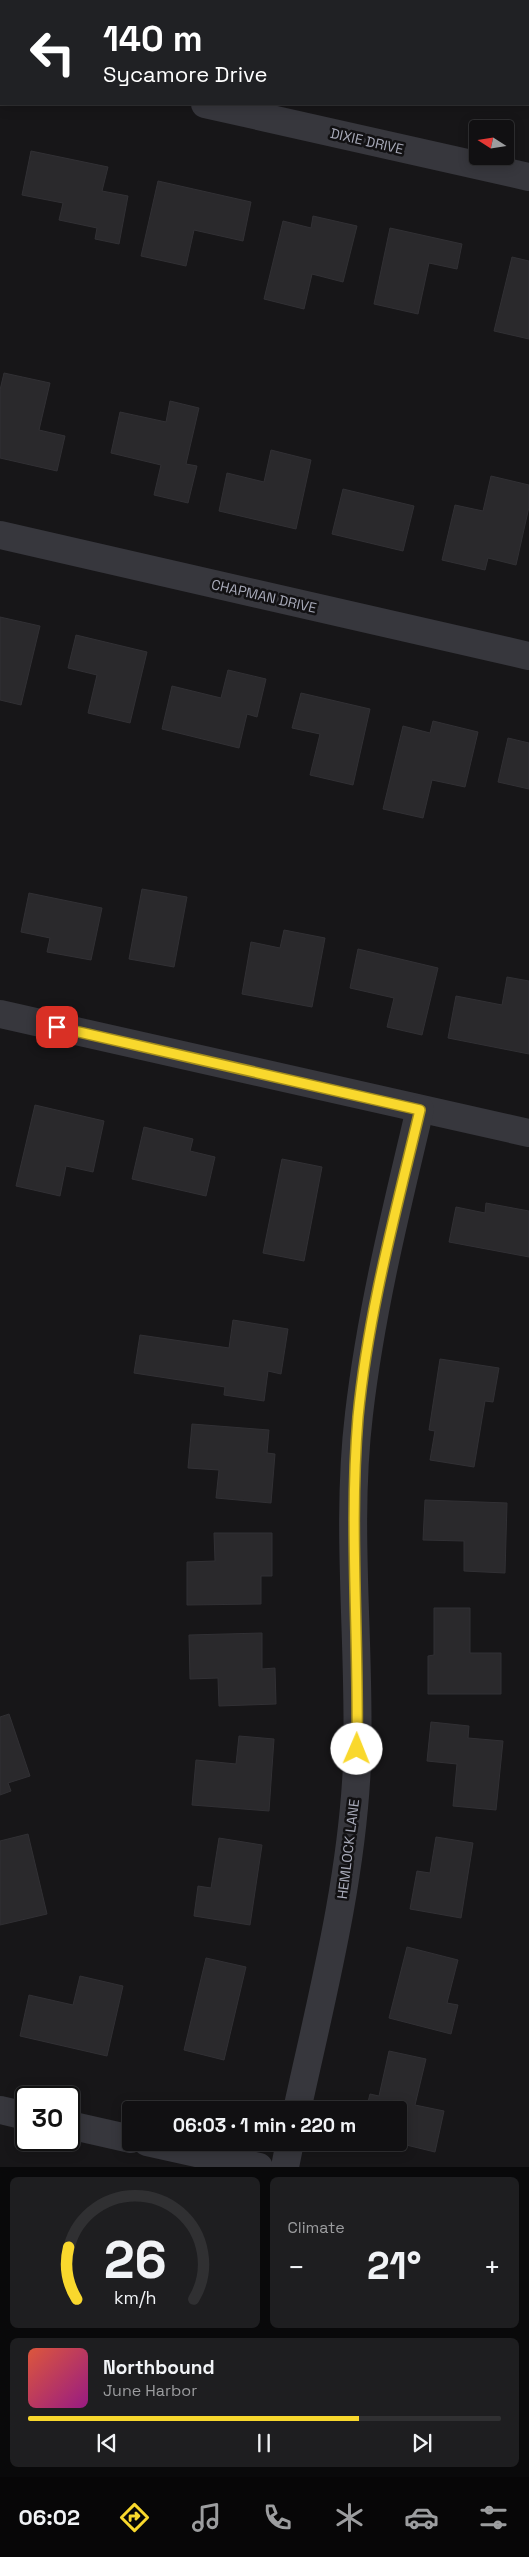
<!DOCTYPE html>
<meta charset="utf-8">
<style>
:root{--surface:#111012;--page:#1e1e20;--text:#f1f3f6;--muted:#9c9d9f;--line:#303032;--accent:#f9d82d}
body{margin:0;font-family:"Space Grotesk",sans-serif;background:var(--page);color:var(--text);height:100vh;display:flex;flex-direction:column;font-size:19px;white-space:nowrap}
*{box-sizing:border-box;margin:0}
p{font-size:16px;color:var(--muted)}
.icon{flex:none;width:28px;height:28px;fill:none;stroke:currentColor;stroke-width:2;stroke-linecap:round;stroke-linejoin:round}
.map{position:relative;height:2167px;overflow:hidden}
.drawer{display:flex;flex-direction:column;gap:10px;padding:10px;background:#09090a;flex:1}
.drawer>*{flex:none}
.hud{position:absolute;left:0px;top:0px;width:530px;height:105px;box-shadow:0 2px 12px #0003,0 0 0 1px var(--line);background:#202124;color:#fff;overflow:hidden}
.needle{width:32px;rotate:282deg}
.tools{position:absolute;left:469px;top:120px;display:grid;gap:10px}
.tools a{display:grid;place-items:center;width:45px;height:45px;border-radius:5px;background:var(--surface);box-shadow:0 2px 12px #0003,0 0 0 1px var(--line);font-size:25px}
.speed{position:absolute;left:15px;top:2086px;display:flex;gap:10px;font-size:25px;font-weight:700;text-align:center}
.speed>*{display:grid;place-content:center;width:65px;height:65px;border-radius:50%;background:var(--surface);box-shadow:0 2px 12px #0003,0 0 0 1px var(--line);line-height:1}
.speed .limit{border:2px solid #111;border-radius:8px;background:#fff;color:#111}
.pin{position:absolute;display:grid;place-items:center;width:42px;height:42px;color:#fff;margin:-21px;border-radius:10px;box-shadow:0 2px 8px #0006}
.me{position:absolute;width:55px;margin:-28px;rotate:1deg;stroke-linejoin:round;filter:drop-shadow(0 0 4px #0008)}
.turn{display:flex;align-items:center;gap:18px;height:105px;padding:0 20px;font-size:22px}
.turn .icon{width:65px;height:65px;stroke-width:2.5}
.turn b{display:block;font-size:35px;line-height:42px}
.big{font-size:38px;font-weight:700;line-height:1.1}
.drawer .tile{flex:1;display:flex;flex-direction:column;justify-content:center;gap:8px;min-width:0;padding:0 18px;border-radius:8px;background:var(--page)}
.drawer .dial{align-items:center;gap:0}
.dial svg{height:130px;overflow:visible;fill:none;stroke:var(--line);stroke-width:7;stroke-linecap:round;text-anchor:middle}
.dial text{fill:var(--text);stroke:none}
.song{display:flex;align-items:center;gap:15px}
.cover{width:60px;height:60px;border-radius:8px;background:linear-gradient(135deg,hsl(10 70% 55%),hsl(310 70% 35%))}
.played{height:5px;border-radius:2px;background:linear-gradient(90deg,var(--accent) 70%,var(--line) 70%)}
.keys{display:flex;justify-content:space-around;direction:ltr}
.heat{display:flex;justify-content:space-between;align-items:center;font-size:28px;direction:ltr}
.drawer .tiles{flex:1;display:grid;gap:10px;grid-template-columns:1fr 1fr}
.tile:last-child{grid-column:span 2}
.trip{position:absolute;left:122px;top:2101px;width:285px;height:50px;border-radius:5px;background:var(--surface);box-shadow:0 2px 12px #0003,0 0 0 1px var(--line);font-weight:700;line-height:50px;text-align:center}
.tabs{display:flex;height:80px;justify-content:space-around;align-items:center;background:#070607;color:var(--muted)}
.tabs .icon{width:35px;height:35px}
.tabs .on{color:var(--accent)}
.tabs b{font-size:22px;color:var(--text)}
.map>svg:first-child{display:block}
.building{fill:#2a292c;stroke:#313034}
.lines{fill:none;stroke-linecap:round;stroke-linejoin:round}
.minor{stroke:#37373d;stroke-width:28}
.route-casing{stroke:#a28c1d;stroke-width:12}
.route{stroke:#f9d82d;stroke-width:9}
.labels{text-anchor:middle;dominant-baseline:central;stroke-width:5;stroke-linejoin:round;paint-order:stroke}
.street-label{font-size:14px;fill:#a8aab9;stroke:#121113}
</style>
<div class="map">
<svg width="529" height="2167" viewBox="0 0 529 2167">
<rect width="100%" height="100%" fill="#171618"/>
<g class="building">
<path d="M186,0h74l-74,1z"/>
<path d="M319,0h42l-42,1z"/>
<path d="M432,0h46l-46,1z"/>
<path d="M31,151l77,16 -6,24 26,5 -9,48 -24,-5 2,-11 -38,-8 4,-17 -41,-8z"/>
<path d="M158,181l93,21 -8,39 -49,-11 -8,36 -45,-10z"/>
<path d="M313,216l44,10 -14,56 -31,-8 -8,35 -40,-10 19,-78 28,7z"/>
<path d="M390,228l72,16 -5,25 -28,-6 -11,51 -44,-10z"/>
<path d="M512,257l17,4v78l-35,-8z"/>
<path d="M4,373l46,10 -11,47 26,6 -8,35 -57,-13v-68z"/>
<path d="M170,401l29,7 -13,56 11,2 -9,37 -34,-8 7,-30 -50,-12 9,-41 46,10z"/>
<path d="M271,450l40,10 -15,69 -77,-18 8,-38 37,9z"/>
<path d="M491,476l38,9v22l-13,58 -28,-7 -3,12 -43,-10 13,-55 28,6z"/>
<path d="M343,489l71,17 -11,45 -71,-17z"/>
<path d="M0,617l40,9 -19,79 -21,-5z"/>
<path d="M76,635l71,17 -17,71 -42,-10 9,-38 -29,-7z"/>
<path d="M228,670l38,9 -9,38 -10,-3 -8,34 -77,-19 10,-43 49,12z"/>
<path d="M301,693l69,16 -17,76 -43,-10 10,-41 -28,-6z"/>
<path d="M433,721l45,11 -13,55 -33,-7 -9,38 -40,-9 20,-83 27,7z"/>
<path d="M508,738l21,5v46l-31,-7z"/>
<path d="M142,889l45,8 -13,70 -45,-8z"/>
<path d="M29,893l73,15 -11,52 -44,-8 3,-14 -29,-6z"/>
<path d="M284,930l41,8 -13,69 -70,-13 9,-52 29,6z"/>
<path d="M358,949l80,19 -16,67 -35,-8 7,-29 -44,-10z"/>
<path d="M507,977l22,4v73l-81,-16 8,-42 46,9z"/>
<path d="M35,1105l69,16 -11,51 -27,-6 -6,30 -44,-10z"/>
<path d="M144,1127l49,12 -3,12 25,6 -9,39 -74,-17z"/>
<path d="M282,1159l40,8 -18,94 -41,-8z"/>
<path d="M486,1203l43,8v46l-80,-15 7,-35 29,6z"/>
<path d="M233,1320l55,9 -7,45 -13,-3 -4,30 -40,-6 1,-8 -91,-14 6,-38 89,13z"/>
<path d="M440,1359l59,9 -6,34 -8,-1 -11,66 -44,-7 5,-29 -6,-1z"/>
<path d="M192,1424l77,6 -2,23 8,1 -4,49 -55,-5 3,-28 -31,-2z"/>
<path d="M425,1500l82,3 -2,70 -41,-2v-30l-41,-1z"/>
<path d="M214,1533h58v43h-11v28l-74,1v-43l28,-1z"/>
<path d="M434,1608h36v45h31v41h-73v-38l6,-1z"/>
<path d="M262,1633v36l13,-1 1,36 -57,2 -1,-28 -28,1 -1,-44z"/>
<path d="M9,1714l21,62 -22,7 3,8 -11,4v-78z"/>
<path d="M431,1722l38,4 -1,12 35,3 -7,69 -43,-4 4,-42 -30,-3z"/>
<path d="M239,1736l35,3 -5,72 -77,-6 4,-45 40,4z"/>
<path d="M28,1834l19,80 -47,11v-84z"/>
<path d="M436,1837l37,6 -12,75 -51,-9 7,-38 13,2z"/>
<path d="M219,1838l43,7 -12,80 -56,-9 4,-30 13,2z"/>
<path d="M407,1947l51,13 -11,43 11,2 -7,29 -62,-16z"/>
<path d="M206,1958l40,9 -22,93 -40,-10z"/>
<path d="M80,1976l43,10 -16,70 -87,-20 9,-41 44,10z"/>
<path d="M389,2051l37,8 -11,46 29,6 -9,41 -41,-10h5v-32h-33l4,-16 9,2z"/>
</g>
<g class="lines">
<g class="minor">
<path d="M0,57h1"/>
<path d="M205,104l324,73"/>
<path d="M0,535l529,121"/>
<path d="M0,1014l529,119"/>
<path d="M0,2110l26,6"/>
<path d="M297,2110c25,-114 55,-229 60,-346 4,-116 -12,-234 2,-350 12,-103 37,-204 61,-305"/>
<path d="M69,2125l62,14"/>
<path d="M147,2142l112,25"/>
<path d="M285,2167l5,-25"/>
</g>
</g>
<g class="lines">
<g class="route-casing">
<path id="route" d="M57,1027l363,83c-24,101 -52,203 -62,307 -9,110 1,221 -1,332"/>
</g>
<use href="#route" class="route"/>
</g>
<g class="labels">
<g class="street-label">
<text transform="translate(367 141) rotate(13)">DIXIE DRIVE</text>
<text transform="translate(264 596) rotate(13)">CHAPMAN DRIVE</text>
<text transform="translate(348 1849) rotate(-83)">HEMLOCK LANE</text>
</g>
</g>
</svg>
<div class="tools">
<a><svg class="needle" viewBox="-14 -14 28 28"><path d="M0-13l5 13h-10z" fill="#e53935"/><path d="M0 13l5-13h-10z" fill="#9c9d9f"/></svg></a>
</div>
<div class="speed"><div class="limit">30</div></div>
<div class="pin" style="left:57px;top:1027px;background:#d93025"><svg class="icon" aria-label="arrive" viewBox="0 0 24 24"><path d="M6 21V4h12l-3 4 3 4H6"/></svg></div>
<svg class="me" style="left:357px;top:1749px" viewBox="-20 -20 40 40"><circle r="19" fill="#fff"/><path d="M0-13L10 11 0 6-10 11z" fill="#f9d82d"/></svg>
<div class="trip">06:03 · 1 min · 220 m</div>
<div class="hud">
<div class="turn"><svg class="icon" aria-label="left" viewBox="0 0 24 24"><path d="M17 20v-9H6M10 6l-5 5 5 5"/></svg><div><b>140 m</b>Sycamore Drive</div></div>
</div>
</div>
<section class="drawer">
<div class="tiles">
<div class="tile dial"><svg viewBox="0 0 100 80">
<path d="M14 69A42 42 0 1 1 86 69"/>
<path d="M14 69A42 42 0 0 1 9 37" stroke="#f9d82d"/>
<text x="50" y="56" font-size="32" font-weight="700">26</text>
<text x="50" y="72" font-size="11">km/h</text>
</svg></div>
<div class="tile"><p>Climate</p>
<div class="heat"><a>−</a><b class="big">21°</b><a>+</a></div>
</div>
<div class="tile">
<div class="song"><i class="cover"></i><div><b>Northbound</b><p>June Harbor</p></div></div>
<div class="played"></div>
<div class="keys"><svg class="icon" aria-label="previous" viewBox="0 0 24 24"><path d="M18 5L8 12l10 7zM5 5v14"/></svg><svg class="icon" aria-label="pause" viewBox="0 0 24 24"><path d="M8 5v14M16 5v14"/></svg><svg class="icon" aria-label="next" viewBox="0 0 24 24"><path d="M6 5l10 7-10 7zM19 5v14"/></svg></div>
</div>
</div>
</section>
<nav class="tabs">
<b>06:02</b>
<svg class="icon on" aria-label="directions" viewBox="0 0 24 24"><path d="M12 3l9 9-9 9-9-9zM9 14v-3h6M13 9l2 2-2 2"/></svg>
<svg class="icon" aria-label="music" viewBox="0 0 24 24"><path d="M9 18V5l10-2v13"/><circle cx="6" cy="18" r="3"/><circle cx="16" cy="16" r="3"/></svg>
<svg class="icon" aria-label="phone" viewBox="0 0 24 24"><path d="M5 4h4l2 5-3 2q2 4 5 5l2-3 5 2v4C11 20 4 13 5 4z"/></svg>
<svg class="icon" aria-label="climate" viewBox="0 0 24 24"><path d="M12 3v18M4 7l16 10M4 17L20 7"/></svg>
<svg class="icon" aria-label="car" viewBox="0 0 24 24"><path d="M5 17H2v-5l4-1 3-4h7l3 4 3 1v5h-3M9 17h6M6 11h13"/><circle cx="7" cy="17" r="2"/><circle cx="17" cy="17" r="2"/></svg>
<svg class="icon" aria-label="filters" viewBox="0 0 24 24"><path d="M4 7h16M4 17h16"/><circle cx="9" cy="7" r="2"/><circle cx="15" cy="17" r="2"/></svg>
</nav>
